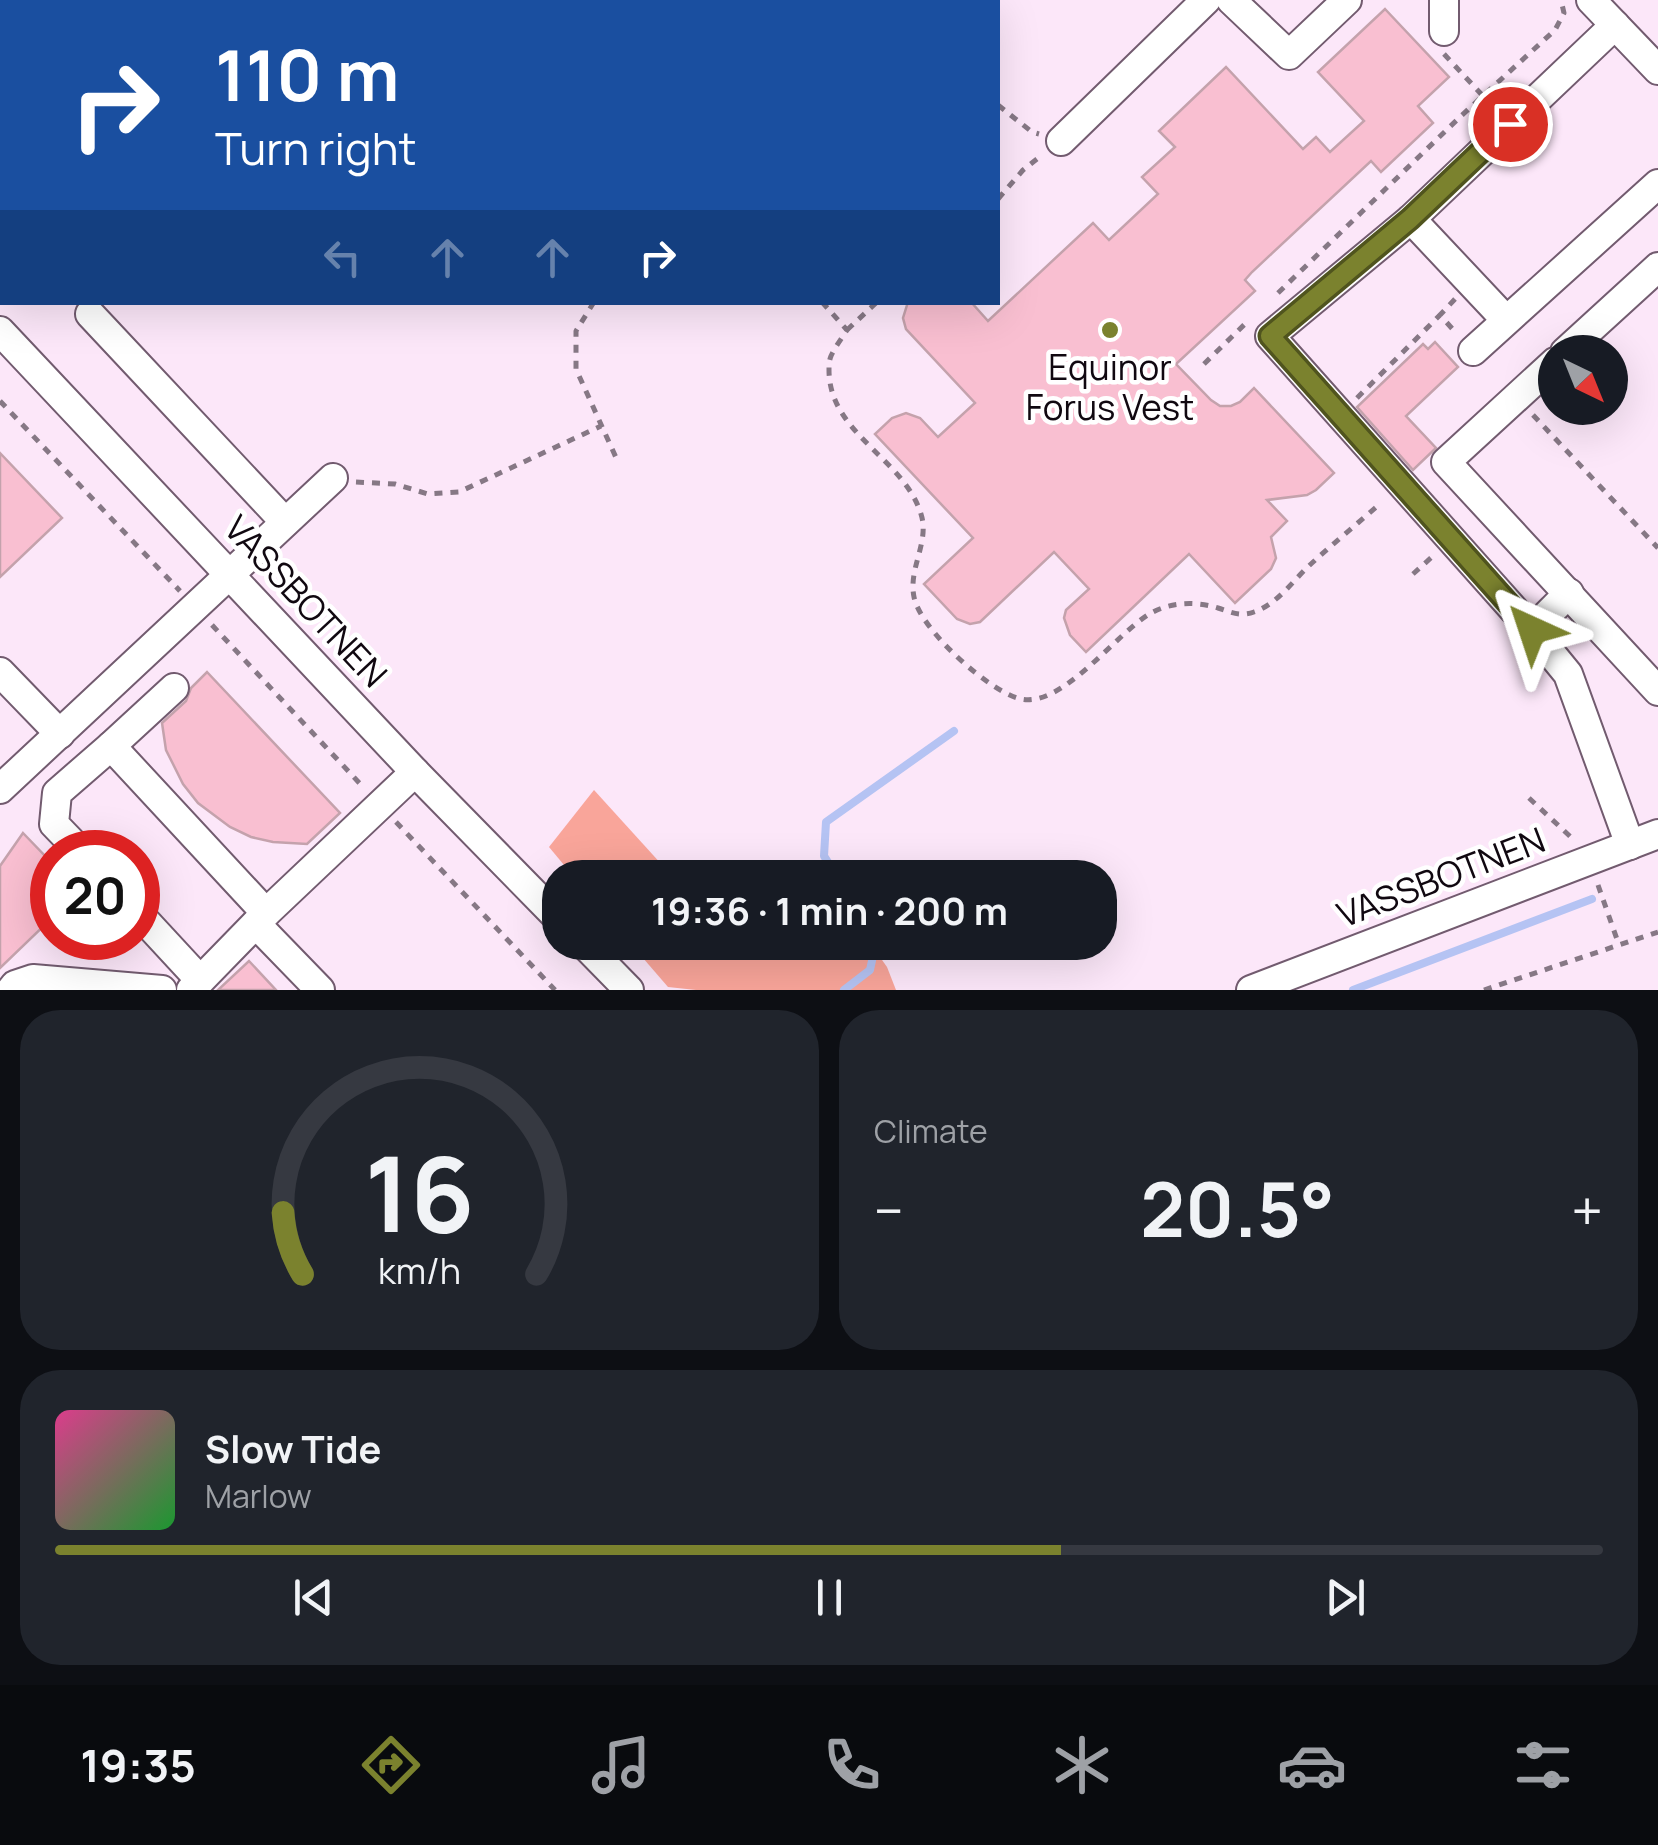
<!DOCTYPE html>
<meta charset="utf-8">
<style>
:root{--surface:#171b24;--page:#20242c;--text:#f1f3f6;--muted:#9ea1a6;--line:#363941;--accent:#7b822e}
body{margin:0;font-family:Manrope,sans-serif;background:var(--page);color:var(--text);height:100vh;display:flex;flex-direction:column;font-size:38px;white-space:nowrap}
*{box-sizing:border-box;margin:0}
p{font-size:32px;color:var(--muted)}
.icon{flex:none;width:55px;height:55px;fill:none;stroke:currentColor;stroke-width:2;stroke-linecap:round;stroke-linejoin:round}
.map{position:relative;height:990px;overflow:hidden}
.drawer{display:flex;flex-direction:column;gap:20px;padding:20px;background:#0d0f14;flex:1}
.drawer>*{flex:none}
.hud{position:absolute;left:0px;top:0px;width:1000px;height:305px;box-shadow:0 10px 40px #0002;background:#1a4fa0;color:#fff;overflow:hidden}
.needle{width:65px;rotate:137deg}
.tools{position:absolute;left:1538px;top:335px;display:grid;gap:20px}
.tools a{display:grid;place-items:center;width:90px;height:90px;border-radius:50%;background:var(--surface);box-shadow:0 10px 40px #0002;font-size:50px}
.speed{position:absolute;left:30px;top:830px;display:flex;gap:20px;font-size:50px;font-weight:700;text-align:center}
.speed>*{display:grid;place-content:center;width:130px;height:130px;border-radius:50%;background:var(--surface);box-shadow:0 10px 40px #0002;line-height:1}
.speed .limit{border:15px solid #d22;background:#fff;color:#111}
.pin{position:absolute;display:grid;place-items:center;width:85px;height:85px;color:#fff;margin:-42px;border:5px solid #fff;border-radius:50%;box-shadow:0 2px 10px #0007}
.me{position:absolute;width:110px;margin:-55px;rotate:318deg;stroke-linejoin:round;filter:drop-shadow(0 0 8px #0008)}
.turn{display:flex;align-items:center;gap:35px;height:210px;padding:0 50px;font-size:45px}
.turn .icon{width:130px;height:130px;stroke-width:2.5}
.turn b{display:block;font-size:70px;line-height:85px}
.lanes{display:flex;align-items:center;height:95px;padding:0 50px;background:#0003;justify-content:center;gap:50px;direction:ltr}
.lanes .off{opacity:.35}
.big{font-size:75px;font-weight:700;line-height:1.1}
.drawer .widget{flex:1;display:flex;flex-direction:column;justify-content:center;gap:15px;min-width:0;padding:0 35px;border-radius:40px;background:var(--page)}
.drawer .dial{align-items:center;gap:0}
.dial svg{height:260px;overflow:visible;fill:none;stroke:var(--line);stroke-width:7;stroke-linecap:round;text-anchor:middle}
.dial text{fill:var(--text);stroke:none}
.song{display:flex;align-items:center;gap:30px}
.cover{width:120px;height:120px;border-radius:15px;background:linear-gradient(135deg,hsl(330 70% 55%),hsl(130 70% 35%))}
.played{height:10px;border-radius:5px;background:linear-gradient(90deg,var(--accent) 65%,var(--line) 65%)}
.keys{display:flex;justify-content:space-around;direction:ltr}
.heat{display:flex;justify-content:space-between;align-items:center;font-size:55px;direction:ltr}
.drawer .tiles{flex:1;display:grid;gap:20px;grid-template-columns:1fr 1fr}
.widget:last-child{grid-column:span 2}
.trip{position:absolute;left:542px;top:860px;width:575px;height:100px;border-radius:40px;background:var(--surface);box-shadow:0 10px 40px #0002;font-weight:700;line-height:100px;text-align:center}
.menu{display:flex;height:160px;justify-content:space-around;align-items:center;background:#090b0e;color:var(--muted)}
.menu .icon{width:70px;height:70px}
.menu .current{color:var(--accent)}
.menu b{font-size:45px;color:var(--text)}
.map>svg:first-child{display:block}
.green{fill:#f9a59a}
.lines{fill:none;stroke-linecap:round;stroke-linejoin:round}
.stream{stroke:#b5c3f3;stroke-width:8}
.building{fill:#f9bfd1;stroke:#c4a2ac;stroke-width:2.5}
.minor-casing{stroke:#725b6f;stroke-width:32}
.path{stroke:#867885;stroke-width:5;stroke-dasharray:8 8;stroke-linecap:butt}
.minor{stroke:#fff;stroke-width:28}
.route-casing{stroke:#50541e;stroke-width:25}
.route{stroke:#7b822e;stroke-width:18}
.poi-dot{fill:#7b822e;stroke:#fff;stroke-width:4}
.labels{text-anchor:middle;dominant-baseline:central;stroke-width:9;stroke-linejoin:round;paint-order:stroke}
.poi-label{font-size:35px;fill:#100810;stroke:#fff}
.street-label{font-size:35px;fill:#100810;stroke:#fff}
</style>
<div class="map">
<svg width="1658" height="990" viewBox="0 0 1658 990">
<rect width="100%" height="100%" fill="#fce7f9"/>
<g class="green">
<path d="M594,790l79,87h-99l-25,-30z"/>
<path d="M630,943h240l17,24 9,23h-200l-28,-3z"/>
</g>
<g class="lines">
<g class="stream">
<path d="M838,878l-14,-22 2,-34 128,-91"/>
<path d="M844,990l26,-20 6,-28"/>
<path d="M1353,990l239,-91"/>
</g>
</g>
<g class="building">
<path d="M1385,9l64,68 -31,29 15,17 -52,49 -10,-11 -119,111 -7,8 10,11 -79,73 35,36 9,6h11l9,-4 14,-14 80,85 -18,17 -9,5 -40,5 20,21 -16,16 5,21 -5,11 -36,34 -46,-49 -103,98 -16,-17 -6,-17 2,-8 23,-21 -35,-37 -74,70 -10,2 -13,-5 -33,-35 49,-46 -98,-104 17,-16 14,-5 14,5 18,19 37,-34 -69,-74 -3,-11 5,-16h63l17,19 105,-98 16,17 49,-46 -16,-17 33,-30 -16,-16 67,-64 77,82 13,-12 14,15 34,-31 -46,-49z"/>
<path d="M1435,342l23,25 -52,49 30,32 -23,22 -56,-63 66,-63 5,5z"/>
<path d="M0,453l62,65 -62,59z"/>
<path d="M207,672l133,141 -33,31 -34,-2 -22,-5 -21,-10 -32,-24 -15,-19 -17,-34 -4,-27 24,-22 5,-13z"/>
<path d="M23,833l24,25 -5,5 10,11v44l-52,50v-102z"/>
<path d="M249,961l27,29h-58z"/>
</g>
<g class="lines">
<g class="minor-casing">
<g id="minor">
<path d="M6,0l3,2"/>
<path d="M79,0v2"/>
<path d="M1231,0l58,55 58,-55"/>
<path d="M1444,0v31"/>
<path d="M1591,0l67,70"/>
<path d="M201,2l3,-2"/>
<path d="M285,2l3,-2"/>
<path d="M1615,25l-204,194 -141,117 262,294 36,44 62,171"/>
<path d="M0,62l2,-3"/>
<path d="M1061,141l145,-141"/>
<path d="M0,168l2,-3"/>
<path d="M1411,219l95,101"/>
<path d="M0,270l2,-2"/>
<path d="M90,314l195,208"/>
<path d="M0,331l415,441 145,148"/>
<path d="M1473,351l185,-167"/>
<path d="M1565,352l93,-85"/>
<path d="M1555,362l-109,100 212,229"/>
<path d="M1532,630l37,-37"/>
<path d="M0,672l60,62"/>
<path d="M111,746l63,-58"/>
<path d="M0,789l333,-311"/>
<path d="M81,852l-27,-28 3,-31 54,-47 155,167"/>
<path d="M138,913l62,67"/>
<path d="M256,924l64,66"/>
<path d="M582,942l47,48"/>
<path d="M11,990l4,-5 18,-6 129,11"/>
<path d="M191,990l75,-77 149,-141"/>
<path d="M1251,990l407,-156"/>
</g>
</g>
<g class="path">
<path d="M1444,54l39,42"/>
<path d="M998,105l34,27 7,2"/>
<path d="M998,199l25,-29 19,-15"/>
<path d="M0,233l2,-1"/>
<path d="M1278,293l183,-177 94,-86 9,-17 -3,-13"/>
<path d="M1455,299l-15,16 17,19"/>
<path d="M594,302l-18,29v38l42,93"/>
<path d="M822,302l25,28c-5,8 -12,17 -16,26 -2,5 -2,9 -2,14 0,64 75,88 92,144 9,28 -13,54 -7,83 6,32 75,95 107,102 42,9 96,-67 130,-86 20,-11 45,-12 67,-5 13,4 22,9 36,4 24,-8 40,-33 58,-49 22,-20 46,-40 69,-60"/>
<path d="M847,330l30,-28"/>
<path d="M1204,364l44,-43"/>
<path d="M1357,398l83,-83"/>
<path d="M0,401l180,190"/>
<path d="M1533,415l125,133"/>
<path d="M356,482l39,2 33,10 31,-2 142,-66"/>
<path d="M1413,574l20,-18"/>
<path d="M212,625l152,163"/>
<path d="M1529,798l45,42"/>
<path d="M396,822l159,168"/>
<path d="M1598,885l21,60"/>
<path d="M1484,990l174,-58"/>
</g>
<use href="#minor" class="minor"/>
</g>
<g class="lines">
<g class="route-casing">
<path id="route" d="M1510,124l-100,95 -140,117 262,294"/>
</g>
<use href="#route" class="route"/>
</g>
<circle class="poi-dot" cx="1110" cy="330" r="10"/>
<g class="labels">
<g class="poi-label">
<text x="1110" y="367">Equinor<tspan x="1110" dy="40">Forus Vest</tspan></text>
</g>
<g class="street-label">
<text transform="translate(306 601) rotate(47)">VASSBOTNEN</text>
<text transform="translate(1441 877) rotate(-21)">VASSBOTNEN</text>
</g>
</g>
</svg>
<div class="tools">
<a><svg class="needle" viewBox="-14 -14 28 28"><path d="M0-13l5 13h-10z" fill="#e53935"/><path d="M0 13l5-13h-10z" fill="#9ea1a6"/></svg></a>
</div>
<div class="speed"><div class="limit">20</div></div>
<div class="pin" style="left:1510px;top:124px;background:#d93025"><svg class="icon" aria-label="arrive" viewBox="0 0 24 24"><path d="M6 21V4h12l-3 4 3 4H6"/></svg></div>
<svg class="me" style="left:1532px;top:630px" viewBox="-20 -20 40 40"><path d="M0-17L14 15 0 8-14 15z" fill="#7b822e" stroke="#fff" stroke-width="4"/></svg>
<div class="trip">19:36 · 1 min · 200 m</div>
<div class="hud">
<div class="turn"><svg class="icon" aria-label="right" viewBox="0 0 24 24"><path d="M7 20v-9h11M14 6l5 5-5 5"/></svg><div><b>110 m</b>Turn right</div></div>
<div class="lanes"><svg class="icon off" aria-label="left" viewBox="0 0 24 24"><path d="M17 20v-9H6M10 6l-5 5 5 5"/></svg><svg class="icon off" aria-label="ahead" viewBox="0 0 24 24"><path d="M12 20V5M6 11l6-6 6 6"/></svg><svg class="icon off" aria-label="ahead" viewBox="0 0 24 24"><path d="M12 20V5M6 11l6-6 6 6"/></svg><svg class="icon" aria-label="right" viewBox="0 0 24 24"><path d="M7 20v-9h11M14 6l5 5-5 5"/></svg></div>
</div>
</div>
<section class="drawer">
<div class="tiles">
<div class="widget dial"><svg viewBox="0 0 100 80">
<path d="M14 69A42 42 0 1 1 86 69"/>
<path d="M14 69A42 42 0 0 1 8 50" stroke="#7b822e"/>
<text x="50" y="56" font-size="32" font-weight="700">16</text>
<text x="50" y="72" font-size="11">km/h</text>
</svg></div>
<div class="widget"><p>Climate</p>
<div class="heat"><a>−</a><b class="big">20.5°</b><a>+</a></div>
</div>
<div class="widget">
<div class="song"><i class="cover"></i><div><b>Slow Tide</b><p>Marlow</p></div></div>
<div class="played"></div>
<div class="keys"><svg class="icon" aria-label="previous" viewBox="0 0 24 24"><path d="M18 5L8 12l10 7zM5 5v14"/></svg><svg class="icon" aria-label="pause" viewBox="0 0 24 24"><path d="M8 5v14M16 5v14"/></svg><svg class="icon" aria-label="next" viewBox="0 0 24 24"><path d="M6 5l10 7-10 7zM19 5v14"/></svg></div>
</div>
</div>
</section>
<nav class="menu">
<b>19:35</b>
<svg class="icon current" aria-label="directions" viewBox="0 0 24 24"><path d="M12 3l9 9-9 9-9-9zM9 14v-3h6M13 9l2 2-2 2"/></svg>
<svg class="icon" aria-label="music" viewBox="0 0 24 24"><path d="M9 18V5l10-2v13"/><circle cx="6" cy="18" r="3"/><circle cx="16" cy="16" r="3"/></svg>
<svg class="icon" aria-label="phone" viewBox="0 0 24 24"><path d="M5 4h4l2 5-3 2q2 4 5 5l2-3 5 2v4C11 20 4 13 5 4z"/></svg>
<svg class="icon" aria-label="climate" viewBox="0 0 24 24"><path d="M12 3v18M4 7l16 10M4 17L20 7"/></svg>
<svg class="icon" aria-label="car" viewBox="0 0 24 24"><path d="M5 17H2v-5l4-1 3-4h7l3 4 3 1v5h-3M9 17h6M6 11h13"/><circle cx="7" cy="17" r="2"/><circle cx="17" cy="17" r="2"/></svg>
<svg class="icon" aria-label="filters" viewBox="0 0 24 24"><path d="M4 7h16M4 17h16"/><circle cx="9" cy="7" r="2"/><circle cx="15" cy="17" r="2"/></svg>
</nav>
